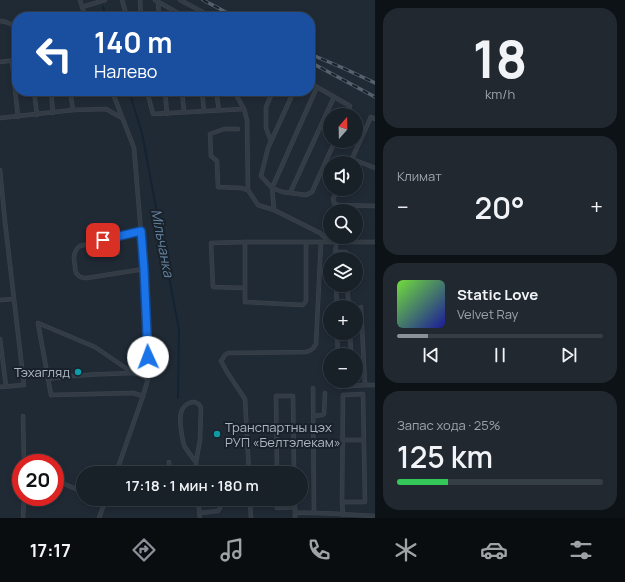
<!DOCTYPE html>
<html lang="ru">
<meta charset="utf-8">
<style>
:root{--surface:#182028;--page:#212830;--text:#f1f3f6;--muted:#9fa3a8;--line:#363e45;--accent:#8c9099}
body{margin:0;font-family:Manrope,sans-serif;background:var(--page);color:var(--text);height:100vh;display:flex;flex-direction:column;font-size:15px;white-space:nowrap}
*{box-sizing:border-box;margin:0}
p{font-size:13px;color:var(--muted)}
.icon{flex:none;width:22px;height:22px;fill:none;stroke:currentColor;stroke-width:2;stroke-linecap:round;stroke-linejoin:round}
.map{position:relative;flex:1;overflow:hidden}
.drawer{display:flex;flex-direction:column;gap:8px;padding:8px;background:#0d1216;width:250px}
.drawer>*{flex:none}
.top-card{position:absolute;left:12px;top:12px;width:303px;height:84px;border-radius:16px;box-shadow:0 2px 6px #0003,0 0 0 1px var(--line);background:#1a4fa0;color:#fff;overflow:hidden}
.needle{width:26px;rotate:20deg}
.fabs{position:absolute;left:323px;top:108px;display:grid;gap:8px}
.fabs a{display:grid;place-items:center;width:40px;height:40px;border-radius:50%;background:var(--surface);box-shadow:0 2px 6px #0003,0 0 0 1px var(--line);font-size:20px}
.speed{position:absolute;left:12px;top:454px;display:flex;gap:8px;font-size:20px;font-weight:700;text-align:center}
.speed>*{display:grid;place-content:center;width:52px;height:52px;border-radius:50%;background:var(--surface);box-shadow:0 2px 6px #0003,0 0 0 1px var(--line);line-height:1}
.speed .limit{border:6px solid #d22;background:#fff;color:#111}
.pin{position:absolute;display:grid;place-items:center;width:34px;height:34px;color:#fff;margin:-17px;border-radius:8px;box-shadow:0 2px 6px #0006}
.me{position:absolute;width:44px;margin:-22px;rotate:358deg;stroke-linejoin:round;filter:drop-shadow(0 0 3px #0008)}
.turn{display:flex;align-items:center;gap:14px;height:84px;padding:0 16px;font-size:18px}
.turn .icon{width:52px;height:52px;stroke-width:2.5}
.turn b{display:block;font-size:28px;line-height:34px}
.big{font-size:30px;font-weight:600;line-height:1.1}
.drawer .widget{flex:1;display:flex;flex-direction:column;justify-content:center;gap:6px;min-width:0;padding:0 14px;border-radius:16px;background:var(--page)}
.drawer .dial{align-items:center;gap:0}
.dial b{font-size:52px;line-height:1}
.song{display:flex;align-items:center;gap:12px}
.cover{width:48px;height:48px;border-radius:6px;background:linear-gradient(135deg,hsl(100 70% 55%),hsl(240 70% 35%))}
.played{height:4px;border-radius:2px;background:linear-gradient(90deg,var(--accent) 15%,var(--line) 15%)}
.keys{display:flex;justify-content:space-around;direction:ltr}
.heat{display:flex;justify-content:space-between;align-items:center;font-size:22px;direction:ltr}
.charge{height:6px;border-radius:3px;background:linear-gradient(90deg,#34c759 25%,var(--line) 0)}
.trip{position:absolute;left:76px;top:466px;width:232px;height:40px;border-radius:20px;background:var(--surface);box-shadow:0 2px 6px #0003,0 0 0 1px var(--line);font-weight:600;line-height:40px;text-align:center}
.menu{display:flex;height:64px;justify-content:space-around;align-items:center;background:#0a0d10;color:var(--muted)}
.menu .icon{width:28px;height:28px}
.menu .active{color:var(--accent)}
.menu b{font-size:18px;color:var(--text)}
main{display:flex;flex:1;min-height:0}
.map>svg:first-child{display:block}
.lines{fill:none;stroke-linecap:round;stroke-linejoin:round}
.stream{stroke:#142331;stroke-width:2}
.service-casing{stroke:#3c454f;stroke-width:4.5}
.service{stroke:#333c45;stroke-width:3.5}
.rail-casing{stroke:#55616d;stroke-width:3.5}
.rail{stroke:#19212a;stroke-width:2;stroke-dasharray:6;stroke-linecap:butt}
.route-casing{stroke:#114b97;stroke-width:10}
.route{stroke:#1a73e8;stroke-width:7}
.culture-dot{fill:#0f9aa8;stroke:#19212a;stroke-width:1.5}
.labels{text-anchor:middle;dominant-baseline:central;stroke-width:4;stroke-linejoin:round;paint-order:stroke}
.poi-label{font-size:13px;fill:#adb7c3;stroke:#19212a;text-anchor:end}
.water-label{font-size:14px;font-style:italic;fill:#6684a1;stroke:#19212a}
</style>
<main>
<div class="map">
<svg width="375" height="518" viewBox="0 0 375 518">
<rect width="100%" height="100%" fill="#202a35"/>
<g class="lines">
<g class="stream">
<path d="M103,7l3,10"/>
<path d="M129,91l13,42 37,197 -1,68"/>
</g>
<g class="service-casing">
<g id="service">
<path d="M80,0l2,7"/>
<path d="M122,0l5,17"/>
<path d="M140,0l1,17"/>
<path d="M155,0l30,17"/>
<path d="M180,0l32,17"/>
<path d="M158,2l1,15"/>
<path d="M86,17l-4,-10 23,-7"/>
<path d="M0,21l6,1 11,5"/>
<path d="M12,61l6,56"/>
<path d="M0,62l17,-2"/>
<path d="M310,83l40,23 -4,9"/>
<path d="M34,91l3,24"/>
<path d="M51,91l2,22"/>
<path d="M70,91l3,19"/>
<path d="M112,91l22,57 10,121 5,103 -1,7 -5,17 -27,77"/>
<path d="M147,91l6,23 91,-5"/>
<path d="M165,91l2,23"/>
<path d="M182,91l2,21"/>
<path d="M202,91l2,20"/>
<path d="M216,91l3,19"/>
<path d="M234,91l10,18 3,11 1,70 10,15 16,5 46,23 10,9"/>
<path d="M294,91l-26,57 -7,28 11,12 11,4 23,3 6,-3 23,-51"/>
<path d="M0,118l73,-8 33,-1 16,9"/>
<path d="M238,129h-14l-14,5 1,22 6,5 1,26 23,1 7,2"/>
<path d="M271,141l-5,-13v-21l7,-16"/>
<path d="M352,159l23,9"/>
<path d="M350,163l21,-46 4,2"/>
<path d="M0,170l5,52 19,163 -24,2"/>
<path d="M338,189l-5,10 1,4 4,2 37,1"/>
<path d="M290,193l44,-96"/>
<path d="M274,210l-2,-22 45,-101"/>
<path d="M141,231l-61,15c-7,5 -7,12 -5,20 0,4 0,7 3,9 2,3 6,3 9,3l57,-9"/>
<path d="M115,238l3,15"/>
<path d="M245,242l-34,1 2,44 32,1"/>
<path d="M306,242v59l-3,4 -58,-3v-60h130"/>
<path d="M335,252h11v7"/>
<path d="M335,259c0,-6 1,-11 1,-16"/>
<path d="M336,285l1,22"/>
<path d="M347,285l2,22"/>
<path d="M0,300l14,-1"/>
<path d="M337,333l1,22"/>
<path d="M350,333l1,22"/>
<path d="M0,339l6,47"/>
<path d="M48,379c28,-5 56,-5 85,-6"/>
<path d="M339,381v6l26,-2 -4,-78"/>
<path d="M365,385h10"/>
<path d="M313,388l1,125"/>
<path d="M143,396l-10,-3 -82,2 -13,-72 57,24 38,26 6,1 9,5"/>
<path d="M23,416l1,47"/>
<path d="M314,416l8,-1 2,-1 1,-21"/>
<path d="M343,440h21"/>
<path d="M196,462c-4,-5 -8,-10 -11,-15 -3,-5 -6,-29 -4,-34 2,-10 16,-16 20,-5l-1,32 -4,22v11"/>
<path d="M169,473v-11"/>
<path d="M249,473l-4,-74 -18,-27 -6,-11 4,-6 3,-2 78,-1c6,-2 7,-3 10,-8l5,-102"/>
<path d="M277,473l-1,-77h17l1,77"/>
<path d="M55,480l28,12"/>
<path d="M169,499l3,2h27"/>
<path d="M198,499l2,19"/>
<path d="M250,499l1,19"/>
<path d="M277,499v9l18,-1"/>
<path d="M295,499v19"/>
<path d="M342,502h23l-2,-108 -20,1 -1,107 1,13"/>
<path d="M199,513l19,-2 2,-3v-9"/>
<path d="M295,513c27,-1 53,2 80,3"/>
<path d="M23,518l1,-21"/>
<path d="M99,518l7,-19"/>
</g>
</g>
<use href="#service" class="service"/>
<g class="rail-casing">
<g id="rail">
<path d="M203,0l32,17"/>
<path d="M310,54l33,14 32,15"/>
<path d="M310,62l65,35"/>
</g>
</g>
<use href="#rail" class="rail"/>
</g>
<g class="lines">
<g class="route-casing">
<path id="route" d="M103,240l38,-9 3,38 4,88"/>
</g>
<use href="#route" class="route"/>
</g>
<g class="culture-dot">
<circle cx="78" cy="372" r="4"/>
<circle cx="217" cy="434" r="4"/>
</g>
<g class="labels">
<g class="poi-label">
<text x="70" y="372">Тэхагляд</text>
<text x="225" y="427" text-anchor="start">Транспартны цэх<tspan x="225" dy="15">РУП «Белтэлекам»</tspan></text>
</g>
<g class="water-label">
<text transform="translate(163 243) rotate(79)">Мільчанка</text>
</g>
</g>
</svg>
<div class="fabs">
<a><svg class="needle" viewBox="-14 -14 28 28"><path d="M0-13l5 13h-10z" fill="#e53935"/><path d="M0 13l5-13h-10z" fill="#9fa3a8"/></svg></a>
<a><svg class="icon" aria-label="sound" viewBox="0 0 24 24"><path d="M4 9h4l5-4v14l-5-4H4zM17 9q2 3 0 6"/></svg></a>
<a><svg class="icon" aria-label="search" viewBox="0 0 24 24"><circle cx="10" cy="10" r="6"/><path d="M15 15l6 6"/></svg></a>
<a><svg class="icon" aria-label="layers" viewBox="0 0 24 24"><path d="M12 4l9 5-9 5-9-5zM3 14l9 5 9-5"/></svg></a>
<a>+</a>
<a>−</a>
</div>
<div class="speed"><div class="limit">20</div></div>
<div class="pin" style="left:103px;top:240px;background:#d93025"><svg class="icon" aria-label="arrive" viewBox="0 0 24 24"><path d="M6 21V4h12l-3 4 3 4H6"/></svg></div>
<svg class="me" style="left:148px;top:357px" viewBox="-20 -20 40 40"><circle r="19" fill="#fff"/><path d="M0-13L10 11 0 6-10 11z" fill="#1a73e8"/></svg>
<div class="trip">17:18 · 1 мин · 180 m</div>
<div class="top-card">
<div class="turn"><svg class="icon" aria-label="left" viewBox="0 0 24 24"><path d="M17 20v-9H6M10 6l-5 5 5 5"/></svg><div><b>140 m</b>Налево</div></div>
</div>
</div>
<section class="drawer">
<div class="widget dial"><b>18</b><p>km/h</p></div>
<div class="widget"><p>Климат</p>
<div class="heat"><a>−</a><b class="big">20°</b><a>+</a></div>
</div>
<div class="widget">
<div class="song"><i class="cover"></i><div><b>Static Love</b><p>Velvet Ray</p></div></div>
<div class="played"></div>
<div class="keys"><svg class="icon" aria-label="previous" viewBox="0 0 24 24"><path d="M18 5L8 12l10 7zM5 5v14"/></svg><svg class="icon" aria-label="pause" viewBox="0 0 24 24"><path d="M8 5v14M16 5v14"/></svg><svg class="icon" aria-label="next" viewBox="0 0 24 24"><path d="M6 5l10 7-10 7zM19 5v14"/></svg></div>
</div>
<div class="widget"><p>Запас хода · 25%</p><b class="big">125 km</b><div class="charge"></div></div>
</section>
</main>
<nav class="menu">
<b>17:17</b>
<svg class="icon active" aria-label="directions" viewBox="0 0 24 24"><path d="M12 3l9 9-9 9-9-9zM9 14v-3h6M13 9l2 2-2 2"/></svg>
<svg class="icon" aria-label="music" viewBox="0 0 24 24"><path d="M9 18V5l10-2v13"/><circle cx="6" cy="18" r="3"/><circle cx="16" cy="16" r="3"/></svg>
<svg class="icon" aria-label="phone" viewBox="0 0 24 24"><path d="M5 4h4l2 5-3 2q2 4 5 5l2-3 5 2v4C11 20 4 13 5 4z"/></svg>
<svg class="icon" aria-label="climate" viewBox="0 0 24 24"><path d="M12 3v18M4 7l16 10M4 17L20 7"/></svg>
<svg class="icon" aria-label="car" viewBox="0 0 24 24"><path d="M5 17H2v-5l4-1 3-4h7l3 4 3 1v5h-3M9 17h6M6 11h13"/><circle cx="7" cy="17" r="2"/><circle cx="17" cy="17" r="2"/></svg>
<svg class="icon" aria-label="filters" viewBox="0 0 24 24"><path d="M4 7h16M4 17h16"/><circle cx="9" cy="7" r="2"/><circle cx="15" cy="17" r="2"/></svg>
</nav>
